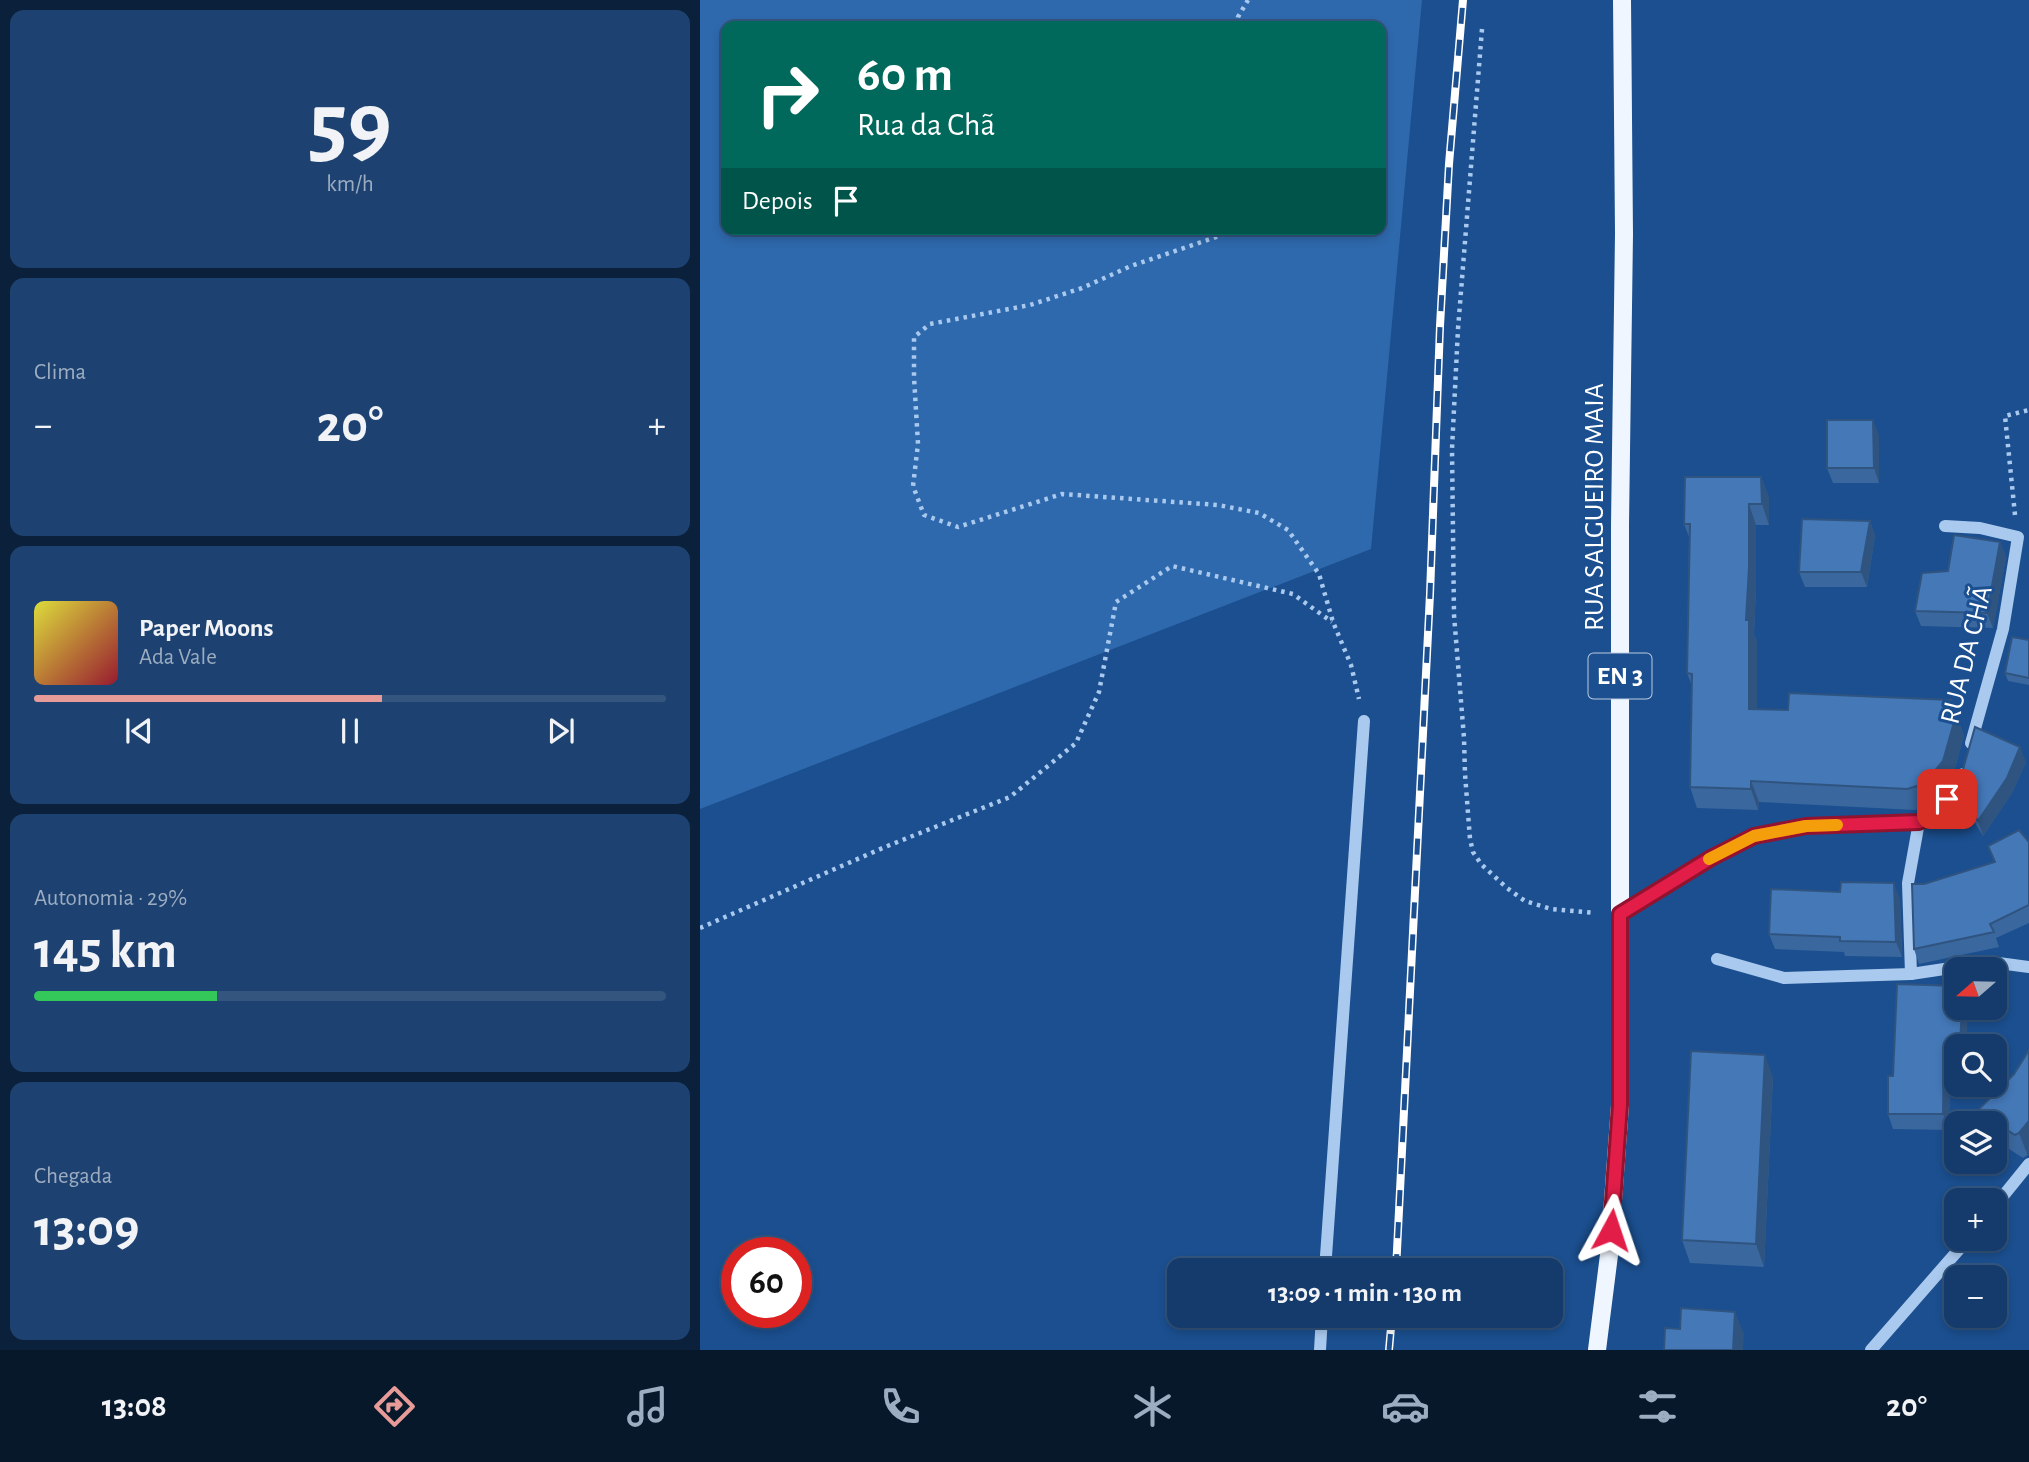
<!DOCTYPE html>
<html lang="pt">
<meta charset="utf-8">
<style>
:root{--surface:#143b6b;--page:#1d4271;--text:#f1f3f6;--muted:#9dadc1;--line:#33557e;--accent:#e69b98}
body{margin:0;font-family:"Alegreya Sans",sans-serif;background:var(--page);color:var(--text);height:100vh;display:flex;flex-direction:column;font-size:26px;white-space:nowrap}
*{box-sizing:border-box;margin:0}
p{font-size:23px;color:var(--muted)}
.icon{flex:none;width:38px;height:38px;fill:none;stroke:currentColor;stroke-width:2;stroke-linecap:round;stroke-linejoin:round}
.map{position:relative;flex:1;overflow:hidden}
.side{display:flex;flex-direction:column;gap:10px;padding:10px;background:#0b203b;width:700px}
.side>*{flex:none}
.hud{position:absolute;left:21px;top:21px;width:665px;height:214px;border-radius:14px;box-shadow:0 4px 10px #0003,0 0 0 2px var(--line);background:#00695c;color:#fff;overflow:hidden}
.needle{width:46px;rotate:250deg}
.buttons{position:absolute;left:1244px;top:957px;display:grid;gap:14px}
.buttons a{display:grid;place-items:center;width:63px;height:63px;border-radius:14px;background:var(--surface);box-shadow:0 4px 10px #0003,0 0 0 2px var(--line);font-size:35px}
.speed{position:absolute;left:21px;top:1237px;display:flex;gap:14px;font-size:35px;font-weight:700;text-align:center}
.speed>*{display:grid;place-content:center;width:91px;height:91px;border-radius:50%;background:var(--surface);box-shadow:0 4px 10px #0003,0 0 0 2px var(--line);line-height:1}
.speed .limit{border:10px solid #d22;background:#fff;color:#111}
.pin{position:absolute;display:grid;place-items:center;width:60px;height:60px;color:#fff;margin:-30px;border-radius:14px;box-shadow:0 4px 10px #0006}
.me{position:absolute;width:77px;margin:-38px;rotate:5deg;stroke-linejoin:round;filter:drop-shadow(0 0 5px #0008)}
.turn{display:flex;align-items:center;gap:24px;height:147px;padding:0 21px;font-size:32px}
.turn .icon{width:91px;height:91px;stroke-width:2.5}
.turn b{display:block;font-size:49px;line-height:60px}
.then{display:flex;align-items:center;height:66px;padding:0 21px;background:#0003;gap:14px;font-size:26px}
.big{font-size:52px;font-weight:700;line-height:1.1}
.side .widget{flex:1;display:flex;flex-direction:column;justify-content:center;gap:10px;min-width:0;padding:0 24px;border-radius:14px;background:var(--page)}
.side .dial{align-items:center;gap:0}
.dial b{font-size:91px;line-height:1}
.song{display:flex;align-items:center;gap:21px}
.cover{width:84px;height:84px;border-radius:10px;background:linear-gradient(135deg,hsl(60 70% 55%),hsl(350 70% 35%))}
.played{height:7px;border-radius:4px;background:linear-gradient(90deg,var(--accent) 55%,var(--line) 55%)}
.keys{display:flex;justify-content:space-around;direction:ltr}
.heat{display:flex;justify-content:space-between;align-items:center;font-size:38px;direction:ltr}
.charge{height:10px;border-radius:5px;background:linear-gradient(90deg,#34c759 29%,var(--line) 0)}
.trip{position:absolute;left:467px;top:1258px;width:396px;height:70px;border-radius:14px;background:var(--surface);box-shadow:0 4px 10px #0003,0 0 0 2px var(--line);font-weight:700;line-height:70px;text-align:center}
.tabs{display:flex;height:112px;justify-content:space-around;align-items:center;background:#08182b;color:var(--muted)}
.tabs .icon{width:49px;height:49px}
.tabs .selected{color:var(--accent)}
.tabs b{font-size:32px;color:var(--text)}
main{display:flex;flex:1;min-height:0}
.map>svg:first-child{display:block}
.green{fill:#2e69ad;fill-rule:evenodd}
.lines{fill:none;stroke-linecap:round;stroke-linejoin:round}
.path{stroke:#a9c9ee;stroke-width:4.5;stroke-dasharray:3.5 5;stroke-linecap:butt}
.minor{stroke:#a9c9ee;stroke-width:12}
.major{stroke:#f0f6ff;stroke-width:18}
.rail-casing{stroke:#fff;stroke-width:8}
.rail{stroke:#1b4f8f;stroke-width:5;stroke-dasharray:16;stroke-linecap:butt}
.wall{fill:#3a679d}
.shaded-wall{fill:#305480}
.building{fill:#4478b7;stroke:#305480;stroke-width:2}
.route-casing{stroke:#92132f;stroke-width:18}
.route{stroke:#e11d48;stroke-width:12}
.slow{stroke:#f59e0b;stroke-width:12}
.labels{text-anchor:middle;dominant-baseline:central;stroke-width:6;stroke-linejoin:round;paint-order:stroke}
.shield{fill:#1b4f8f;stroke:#bbcadd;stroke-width:2}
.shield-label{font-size:26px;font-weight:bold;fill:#fff}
.street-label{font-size:28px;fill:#fff;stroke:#1b4f8f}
</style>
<main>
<section class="side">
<div class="widget dial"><b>59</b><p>km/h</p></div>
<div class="widget"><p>Clima</p>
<div class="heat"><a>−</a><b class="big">20°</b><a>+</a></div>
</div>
<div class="widget">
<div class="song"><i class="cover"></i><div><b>Paper Moons</b><p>Ada Vale</p></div></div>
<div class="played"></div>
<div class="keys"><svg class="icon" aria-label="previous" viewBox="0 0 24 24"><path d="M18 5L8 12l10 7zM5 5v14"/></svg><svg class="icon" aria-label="pause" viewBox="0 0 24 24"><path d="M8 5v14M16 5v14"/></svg><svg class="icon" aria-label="next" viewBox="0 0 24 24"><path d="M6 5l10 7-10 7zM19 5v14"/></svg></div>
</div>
<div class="widget"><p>Autonomia · 29%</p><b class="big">145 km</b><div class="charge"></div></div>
<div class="widget"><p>Chegada</p><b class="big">13:09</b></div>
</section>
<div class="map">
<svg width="1329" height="1350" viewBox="0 0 1329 1350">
<rect width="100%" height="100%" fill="#1b4f8f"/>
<path class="green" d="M0,0h722l-51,549 -671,260zM26,26h655v203h-655z"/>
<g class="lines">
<g class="path">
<path d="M537,26l1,-9 10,-17"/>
<path d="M782,29l-24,300 -6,120 2,166 10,123 1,36 5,65 3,13 8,12 26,24 18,13 26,8 44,4"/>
<path d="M532,229l-7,5 -94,32 -49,22 -52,17 -100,19 -16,13v40l4,67 -5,42 11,29 34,12 104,-33 156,11 41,8 29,17 31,44 14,48 18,43 8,34"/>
<path d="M1315,515l-10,-99 24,-6"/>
<path d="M0,928l185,-81 125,-50 66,-54 23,-51 17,-90 56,-36 121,28 39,28"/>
</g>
<g class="minor">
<path d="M1245,526l35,2 38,9 -15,92 -32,114"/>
<path d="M920,914l91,-56 43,-22 52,-10 113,-4c19,-11 37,-26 44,-48"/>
<path d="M1017,959l67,19 127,-4 80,-12 38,5"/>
<path d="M1211,974l-3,-91 11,-61"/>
<path d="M1295,1206l34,-42"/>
<path d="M625,1270l39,-549"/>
<path d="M620,1350l2,-34"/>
<path d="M1171,1350l97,-111"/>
</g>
<path class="major" d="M897,1350l12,-95 11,-150v-580l4,-291 -2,-234"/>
<g class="rail-casing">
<g id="rail">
<path d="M696,1270l34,-676 10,-268 9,-162 14,-164"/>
<path d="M689,1350l3,-34"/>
</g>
</g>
<use href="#rail" class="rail"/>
</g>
<g class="wall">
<path d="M1179,435v48h-46l-6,-15z"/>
<path d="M1061,477l8,21v27h-13v63l-2,47 3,6v68l31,1 163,-10 13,36 -13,46 -10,12 -17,13 -9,3 -156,-8 -1,8 -61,-2 -7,-21 2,-101 -5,-13 2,-136 -5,-13z"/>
<path d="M1170,521l5,15 -8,51h-62l-6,-15z"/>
<path d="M1300,542l6,15 -13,71 -72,-2 -6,-15 33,-40z"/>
<path d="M1329,640v45l-21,-4 -3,-8z"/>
<path d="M1326,762l-14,31 -29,43 -23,-38 -6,-15z"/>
<path d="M1329,842v81l-33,15 3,9 -80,17 -5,-15 10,-65 70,-22 -6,-16z"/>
<path d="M1200,899l2,58 -57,-1 -1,-4 -69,-3 -6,-15z"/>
<path d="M1256,1008h12l-2,38h-10v13h-6l-1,71 -56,-1 -5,-15z"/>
<path d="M1329,1050v104l-6,4 -28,-18v-16h-13l-5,-13 37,-37z"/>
<path d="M1073,1077l-9,190 -74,-4 -8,-23z"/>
</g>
<g class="shaded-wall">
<path d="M1173,420l6,15v48l-5,-15z"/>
<path d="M1061,477l8,21v27l-7,-21z"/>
<path d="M1049,504l7,21v63l-2,47 3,6v89l-8,-21 -3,-89z"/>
<path d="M1170,521l5,15 -8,51 -6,-15z"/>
<path d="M1300,542l6,15 -13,71 -6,-15z"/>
<path d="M1251,700l13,36 -13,46 -10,12 -17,13 -7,-21 31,-75z"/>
<path d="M1320,747l6,15 -14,31 -29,43 -5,-15z"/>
<path d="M1051,781l8,21 -1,8 -7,-21z"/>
<path d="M1194,883l6,16 2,58 -6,-15z"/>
<path d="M1262,1008h6l-2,38h-5l-1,-2z"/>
<path d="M1244,1044l6,15 -1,71 -6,-16z"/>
<path d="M1065,1055l8,22 -9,190 -8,-23z"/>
<path d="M1329,1121v33l-1,2 -9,-23z"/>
<path d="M1035,1312l9,22 -1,16h-10z"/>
</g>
<g class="building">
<path d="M1127,420h46l1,48h-47z"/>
<path d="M985,477h76l1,27h-13v63l-3,53h3v89l39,1 1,-17 162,7 -3,11 8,4 -13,46 -10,12 -16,13 -10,3 -156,-8v8l-61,-2 2,-113 -5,-1 3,-149h-6z"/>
<path d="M1102,519l68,2 -9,51h-62z"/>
<path d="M1254,535l46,7 -13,71 -72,-2 7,-38 26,-2z"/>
<path d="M1312,637l17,3v38l-24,-5z"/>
<path d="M1275,727l45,20 -13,31 -29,43 -24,-38 8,-10z"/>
<path d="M1319,830l10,12v63l-39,19 4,8 -80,17 -2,-65h12l71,-22 -7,-16z"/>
<path d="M1141,882l53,1 2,59 -56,-1v-4l-71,-3 2,-45 69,3z"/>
<path d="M1197,984l59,2v22h6l-2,36h-16l-1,70h-55v-38h5z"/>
<path d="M1329,1050v71l-10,12 -4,2 -38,-24 37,-37z"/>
<path d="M991,1051l74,4 -9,189 -74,-4z"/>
<path d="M981,1308l54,4 -2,38h-69l1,-22 15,1z"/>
</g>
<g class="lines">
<g class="route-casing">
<path id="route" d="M911,1230l9,-125v-191l91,-56 43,-22 52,-10 113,-4 16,-9 12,-14"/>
</g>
<use href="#route" class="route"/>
<path class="slow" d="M1009,859l45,-23 52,-10 31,-1"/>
</g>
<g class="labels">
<rect class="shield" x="888.5" y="653.5" width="63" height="45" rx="5"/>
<g class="shield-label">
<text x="920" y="676">EN 3</text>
</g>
<g class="street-label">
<text transform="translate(895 507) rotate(-90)">RUA SALGUEIRO MAIA</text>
<text transform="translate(1267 655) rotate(-76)">RUA DA CHÃ</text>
</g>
</g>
</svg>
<div class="buttons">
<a><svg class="needle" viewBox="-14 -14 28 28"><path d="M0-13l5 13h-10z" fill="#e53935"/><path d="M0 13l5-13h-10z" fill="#9dadc1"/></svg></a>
<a><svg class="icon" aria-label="search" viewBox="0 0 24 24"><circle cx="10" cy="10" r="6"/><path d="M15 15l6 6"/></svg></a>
<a><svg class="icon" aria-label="layers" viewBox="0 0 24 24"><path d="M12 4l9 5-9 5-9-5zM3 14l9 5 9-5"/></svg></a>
<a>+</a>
<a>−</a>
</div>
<div class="speed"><div class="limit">60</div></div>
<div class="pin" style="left:1247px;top:799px;background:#d93025"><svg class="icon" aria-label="arrive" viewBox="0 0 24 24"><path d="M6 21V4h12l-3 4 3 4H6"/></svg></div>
<svg class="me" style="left:911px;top:1230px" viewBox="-20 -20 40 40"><path d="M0-17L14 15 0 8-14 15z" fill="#e11d48" stroke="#fff" stroke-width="4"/></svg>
<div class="trip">13:09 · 1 min · 130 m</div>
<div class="hud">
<div class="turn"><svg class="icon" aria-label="right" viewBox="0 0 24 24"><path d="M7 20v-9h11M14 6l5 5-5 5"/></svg><div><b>60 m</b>Rua da Chã</div></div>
<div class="then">Depois<svg class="icon" aria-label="arrive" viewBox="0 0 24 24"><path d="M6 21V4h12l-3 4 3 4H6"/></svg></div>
</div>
</div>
</main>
<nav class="tabs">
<b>13:08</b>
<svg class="icon selected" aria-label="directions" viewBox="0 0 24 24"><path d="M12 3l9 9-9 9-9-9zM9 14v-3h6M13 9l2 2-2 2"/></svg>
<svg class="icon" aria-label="music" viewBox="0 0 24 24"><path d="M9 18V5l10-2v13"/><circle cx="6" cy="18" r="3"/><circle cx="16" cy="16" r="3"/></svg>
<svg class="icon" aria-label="phone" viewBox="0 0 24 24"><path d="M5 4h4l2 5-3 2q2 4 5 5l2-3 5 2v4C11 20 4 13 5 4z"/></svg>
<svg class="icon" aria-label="climate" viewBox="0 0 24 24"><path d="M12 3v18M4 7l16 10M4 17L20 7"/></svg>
<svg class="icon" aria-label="car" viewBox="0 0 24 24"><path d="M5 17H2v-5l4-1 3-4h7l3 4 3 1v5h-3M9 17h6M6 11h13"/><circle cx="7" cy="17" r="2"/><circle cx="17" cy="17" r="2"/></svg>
<svg class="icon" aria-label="filters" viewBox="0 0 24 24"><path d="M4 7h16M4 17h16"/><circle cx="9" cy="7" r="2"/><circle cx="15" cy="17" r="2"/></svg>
<b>20°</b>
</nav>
